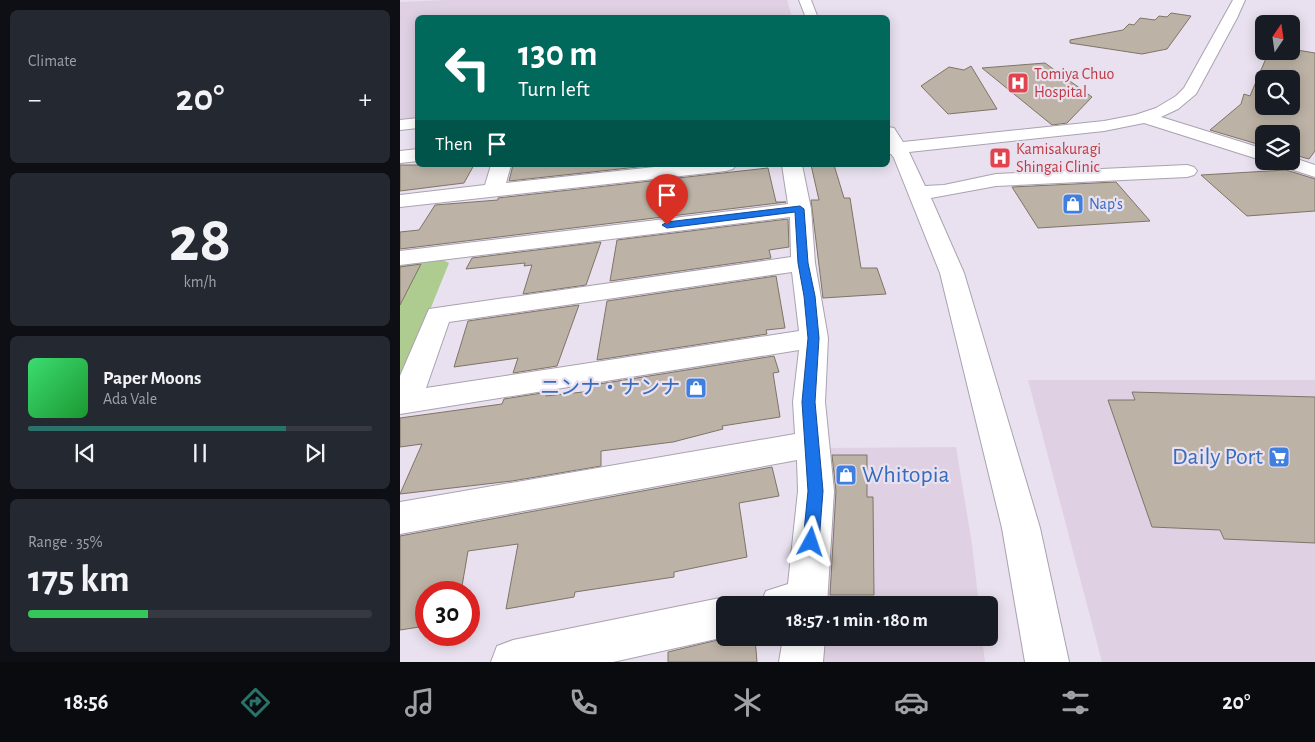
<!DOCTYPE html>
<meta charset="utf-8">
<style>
:root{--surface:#171b24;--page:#242831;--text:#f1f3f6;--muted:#9ea1a6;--line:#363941;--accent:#2a726a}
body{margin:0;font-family:"Alegreya Sans","Noto Sans JP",sans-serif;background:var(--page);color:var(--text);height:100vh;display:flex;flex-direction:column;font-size:19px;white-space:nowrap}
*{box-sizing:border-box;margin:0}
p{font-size:16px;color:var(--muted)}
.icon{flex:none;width:28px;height:28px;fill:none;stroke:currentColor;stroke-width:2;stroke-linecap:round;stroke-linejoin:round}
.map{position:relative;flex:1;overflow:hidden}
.side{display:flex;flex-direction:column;gap:10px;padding:10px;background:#0d0f14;width:400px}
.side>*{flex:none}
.banner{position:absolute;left:15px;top:15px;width:475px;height:152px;border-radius:8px;box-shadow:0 2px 12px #0003;background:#00695c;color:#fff;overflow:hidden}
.needle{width:32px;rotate:13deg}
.tools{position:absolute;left:855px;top:15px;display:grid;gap:10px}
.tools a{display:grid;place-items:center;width:45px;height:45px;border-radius:8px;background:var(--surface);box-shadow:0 2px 12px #0003;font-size:25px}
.speed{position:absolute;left:15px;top:581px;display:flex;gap:10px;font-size:25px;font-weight:700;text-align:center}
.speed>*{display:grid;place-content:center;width:65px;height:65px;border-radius:50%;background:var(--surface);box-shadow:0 2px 12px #0003;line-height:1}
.speed .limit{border:8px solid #d22;background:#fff;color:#111}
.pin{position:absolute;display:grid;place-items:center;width:42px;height:42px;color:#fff;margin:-51px -21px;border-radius:50% 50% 50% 0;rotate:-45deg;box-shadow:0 0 5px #0007}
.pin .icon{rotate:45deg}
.me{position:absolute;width:55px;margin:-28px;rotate:5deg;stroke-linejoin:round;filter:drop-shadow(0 0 4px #0008)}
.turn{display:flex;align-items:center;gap:18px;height:105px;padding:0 20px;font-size:22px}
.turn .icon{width:65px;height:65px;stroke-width:2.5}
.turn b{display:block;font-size:35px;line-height:42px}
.then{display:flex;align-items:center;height:48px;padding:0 20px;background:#0003;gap:10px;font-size:19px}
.big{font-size:38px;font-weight:600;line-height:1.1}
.side .tile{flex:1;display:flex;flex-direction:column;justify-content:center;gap:8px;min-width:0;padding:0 18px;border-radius:8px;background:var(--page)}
.side .dial{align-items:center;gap:0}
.dial b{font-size:65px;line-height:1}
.song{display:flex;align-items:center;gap:15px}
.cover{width:60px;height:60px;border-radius:8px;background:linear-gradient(135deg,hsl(140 70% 55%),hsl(130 70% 35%))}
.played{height:5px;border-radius:2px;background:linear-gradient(90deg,var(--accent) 75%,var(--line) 75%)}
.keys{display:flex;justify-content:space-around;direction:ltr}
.heat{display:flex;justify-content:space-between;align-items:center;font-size:28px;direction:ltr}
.charge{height:8px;border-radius:4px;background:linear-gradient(90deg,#34c759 35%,var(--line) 0)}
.trip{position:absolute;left:316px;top:596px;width:282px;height:50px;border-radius:8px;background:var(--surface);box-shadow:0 2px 12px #0003;font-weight:600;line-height:50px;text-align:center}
.tab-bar{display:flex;height:80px;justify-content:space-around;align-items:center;background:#090b0e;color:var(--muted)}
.tab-bar .icon{width:35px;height:35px}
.tab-bar .current{color:var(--accent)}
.tab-bar b{font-size:22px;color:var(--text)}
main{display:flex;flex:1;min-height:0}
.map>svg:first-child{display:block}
.commercial{fill:#dfd1e3}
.green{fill:#aecc8f}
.building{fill:#bcb2a5;stroke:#7e7468;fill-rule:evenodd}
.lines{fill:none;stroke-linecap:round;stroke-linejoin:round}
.minor-casing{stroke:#aaa2b0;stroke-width:2}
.minor{fill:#fff;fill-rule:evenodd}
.route{fill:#1a73e8;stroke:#114b97}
.labels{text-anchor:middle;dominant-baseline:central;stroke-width:4.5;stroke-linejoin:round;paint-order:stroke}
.far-health-label{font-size:16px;fill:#be3a42;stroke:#e9e1ef;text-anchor:start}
.far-shop-label{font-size:16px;fill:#366cbe;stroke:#e9e1ef;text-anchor:start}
.shop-label{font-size:20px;fill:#366cbe;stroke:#e9e1ef;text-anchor:end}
.near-shop-label{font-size:24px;fill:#366cbe;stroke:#e9e1ef;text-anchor:end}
</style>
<main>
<section class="side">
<div class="tile"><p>Climate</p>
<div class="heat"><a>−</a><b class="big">20°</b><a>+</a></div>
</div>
<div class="tile dial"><b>28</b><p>km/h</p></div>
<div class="tile">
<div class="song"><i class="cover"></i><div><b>Paper Moons</b><p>Ada Vale</p></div></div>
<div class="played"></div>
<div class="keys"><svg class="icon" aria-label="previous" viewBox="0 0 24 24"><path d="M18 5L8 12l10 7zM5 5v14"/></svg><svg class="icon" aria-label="pause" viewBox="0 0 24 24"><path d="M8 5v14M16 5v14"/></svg><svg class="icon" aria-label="next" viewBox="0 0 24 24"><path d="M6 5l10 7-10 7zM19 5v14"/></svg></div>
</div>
<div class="tile"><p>Range · 35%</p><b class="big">175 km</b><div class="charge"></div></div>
</section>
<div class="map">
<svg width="915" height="662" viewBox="0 0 915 662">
<rect width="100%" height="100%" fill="#e9e1ef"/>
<g class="commercial">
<path d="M44,0h343l5,17 -374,1 -1,100 -17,1v-117z"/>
<path d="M628,380h287v282h-213z"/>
<path d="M556,447l16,97 7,61h-164l9,-157z"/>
<path d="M413,638h169l3,24h-174z"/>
</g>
<path class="green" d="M37,257l12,6 -49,121v-122z"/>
<g class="building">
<path d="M771,13l20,3 -24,33 -25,5 -72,-11v-3l53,-10 6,-6 5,1 6,-7 15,2 4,-4 8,1z"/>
<path d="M891,49l24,4v98l-6,8 -18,-5v-20h-27v12l-54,-16 31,-26 3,-10 6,2 17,-40 11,2 3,-7h10zM864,79h27v27h-27z"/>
<path d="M645,63l47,34 -25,26 -15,2 -70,-57z"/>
<path d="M571,66l26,43 -49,5 -27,-28 28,-19 15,3z"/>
<path d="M0,165h74l-10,18 -64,8z"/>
<path d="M113,165h143l-147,16z"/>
<path d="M411,165h23l10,33h6l11,70h16l9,26 -63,4 -12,-98h8z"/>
<path d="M368,168l8,34h10l-386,47v-17l19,-2 16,-25 63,-5v-2z"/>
<path d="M886,170l29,9v32l-68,5 -46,-41z"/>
<path d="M716,182l34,39 -112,7 -26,-41z"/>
<path d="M388,219l1,28 -20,3 2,8 -161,23 7,-41z"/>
<path d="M201,242l-15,43 -63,9 9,-29 -8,1 1,-3 -59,6 6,-11z"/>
<path d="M21,264l-21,41v-38z"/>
<path d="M376,276l9,52 -19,2 1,4 -170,26 10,-59z"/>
<path d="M179,305l-22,61 -44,7 5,-15 -64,9 14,-46z"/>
<path d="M374,356l5,16 -6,1 7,44 -58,9 1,3 -50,13 -72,9v15l-89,15 -112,13 22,-50 -22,3v-29l102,-14 2,-5 44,-7 -2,4 46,-5 1,-6z"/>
<path d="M732,392l183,5v146l-91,-4 -4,-9 -68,-3 -44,-127h27z"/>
<path d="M432,455h35v42h6l1,98h-44l6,-104z"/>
<path d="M372,467l7,29 -40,7 8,54 -73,15v5l-99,15 -1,5 -68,12 12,-65 -50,7 -7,41h-35v34l-26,4v-94z"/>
<path d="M326,638h29l2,24h-89v-10z"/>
</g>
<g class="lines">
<g class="minor-casing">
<g id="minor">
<path d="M399,0h12l7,18h-12z"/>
<path d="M833,0h12l-8,18 -41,76 -18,15 -17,8 103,32v12l-120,-38 -40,8 -195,21 16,34 19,-1 52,-11 191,-9 7,2 3,4 -3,4 -7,2 -191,9 -65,12 33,75 76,255 29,134h-44l-23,-134 -62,-255 -46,-115 -3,-4h-3v-27l6,1 9,14 201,-21 31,-6 21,-7 20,-12 8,-8z"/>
<path d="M18,118v10l-18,2v-10z"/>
<path d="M18,149v12l-18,2v-12z"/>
<path d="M891,157l24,8v12l-37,-12 -2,-4h15z"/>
<path d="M91,165h20l-5,18 167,-18h63l-3,4 -7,2 -326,36v-12l85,-10z"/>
<path d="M382,165h20l9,44 4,54 13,75 -3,64 9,89 -7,114h-67l6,-14 22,-7 10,-93 -1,-31 -397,74v-32l395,-68 -2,-32 6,-52 -399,64v-38l29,-67 362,-52 -1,-40 -390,48v-14l388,-47zM392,272l7,59 -373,57 23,-66z"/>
<path d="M325,597l15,6 1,2h-16v32l-112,25h-122l6,-16 16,-6z"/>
<path d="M383,638h42l-2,24h-44z"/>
</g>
</g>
<use href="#minor" class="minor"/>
</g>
<path class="route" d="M400,206l4,3 4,54 7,33 4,42 -4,64 8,89 -4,51 -2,4 -6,2 -5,-2 -3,-4 5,-51 -6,-89 6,-64 -4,-42 -6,-33 -3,-51 -128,16 -5,-3 5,-3z"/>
<defs>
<g id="hospital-square" transform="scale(1.125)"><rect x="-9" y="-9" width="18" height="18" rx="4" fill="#e0444e" stroke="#e9e1ef"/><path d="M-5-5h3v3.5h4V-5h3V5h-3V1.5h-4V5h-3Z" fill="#fff"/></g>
<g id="shop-square" transform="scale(1.125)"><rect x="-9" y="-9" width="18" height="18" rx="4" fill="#3f7fe0" stroke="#e9e1ef"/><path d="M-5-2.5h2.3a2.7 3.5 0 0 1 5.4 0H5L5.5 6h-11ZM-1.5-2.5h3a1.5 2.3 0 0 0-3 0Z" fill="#fff"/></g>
<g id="supermarket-square" transform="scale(1.125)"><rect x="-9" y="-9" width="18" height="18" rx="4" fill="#3f7fe0" stroke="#e9e1ef"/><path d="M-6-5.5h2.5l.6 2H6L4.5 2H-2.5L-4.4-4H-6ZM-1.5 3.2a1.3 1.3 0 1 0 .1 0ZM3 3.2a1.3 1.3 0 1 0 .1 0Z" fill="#fff"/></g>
</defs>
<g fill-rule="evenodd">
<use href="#hospital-square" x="618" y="83"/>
<use href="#hospital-square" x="600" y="158"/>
<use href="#shop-square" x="673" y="204"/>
<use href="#shop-square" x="296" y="388"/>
<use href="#supermarket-square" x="879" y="457"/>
<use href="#shop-square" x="446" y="475"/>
</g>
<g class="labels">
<g class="far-health-label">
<text x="634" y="74">Tomiya Chuo<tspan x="634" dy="18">Hospital</tspan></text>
<text x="616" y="149">Kamisakuragi<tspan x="616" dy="18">Shingai Clinic</tspan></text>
</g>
<g class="far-shop-label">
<text x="689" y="204">Nap's</text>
</g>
<g class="shop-label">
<text x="280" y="388">ニンナ・ナンナ</text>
</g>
<g class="near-shop-label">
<text x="863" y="457">Daily Port</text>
<text x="462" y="475" text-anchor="start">Whitopia</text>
</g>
</g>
</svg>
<div class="tools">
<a><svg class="needle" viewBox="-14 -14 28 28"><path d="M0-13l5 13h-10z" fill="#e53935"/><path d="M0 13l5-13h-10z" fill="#9ea1a6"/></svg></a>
<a><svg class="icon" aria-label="search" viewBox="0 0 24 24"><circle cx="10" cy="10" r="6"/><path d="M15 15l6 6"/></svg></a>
<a><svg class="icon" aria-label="layers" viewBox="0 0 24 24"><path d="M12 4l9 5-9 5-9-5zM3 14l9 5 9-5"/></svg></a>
</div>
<div class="speed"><div class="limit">30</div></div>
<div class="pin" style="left:267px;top:225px;background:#d93025"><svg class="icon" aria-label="arrive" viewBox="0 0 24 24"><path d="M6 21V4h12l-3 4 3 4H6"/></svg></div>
<svg class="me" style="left:411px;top:542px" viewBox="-20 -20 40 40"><path d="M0-17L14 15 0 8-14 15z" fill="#1a73e8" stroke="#fff" stroke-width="4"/></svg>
<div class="trip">18:57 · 1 min · 180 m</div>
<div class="banner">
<div class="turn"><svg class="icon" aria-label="left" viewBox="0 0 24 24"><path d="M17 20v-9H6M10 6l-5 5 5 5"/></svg><div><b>130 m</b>Turn left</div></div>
<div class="then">Then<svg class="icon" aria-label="arrive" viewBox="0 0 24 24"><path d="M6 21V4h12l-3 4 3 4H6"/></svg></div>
</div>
</div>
</main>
<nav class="tab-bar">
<b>18:56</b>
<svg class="icon current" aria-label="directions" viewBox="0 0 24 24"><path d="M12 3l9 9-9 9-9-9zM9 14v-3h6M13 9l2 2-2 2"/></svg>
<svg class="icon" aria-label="music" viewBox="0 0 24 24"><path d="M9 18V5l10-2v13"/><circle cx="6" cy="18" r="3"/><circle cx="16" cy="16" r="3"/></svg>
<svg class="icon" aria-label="phone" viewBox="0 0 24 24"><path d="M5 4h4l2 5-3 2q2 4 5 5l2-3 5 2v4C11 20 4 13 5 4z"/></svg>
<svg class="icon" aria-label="climate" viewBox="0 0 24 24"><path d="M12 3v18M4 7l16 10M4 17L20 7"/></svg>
<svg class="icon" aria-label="car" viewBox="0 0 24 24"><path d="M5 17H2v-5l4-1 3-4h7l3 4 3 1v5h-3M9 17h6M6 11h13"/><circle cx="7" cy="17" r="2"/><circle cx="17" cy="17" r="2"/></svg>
<svg class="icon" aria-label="filters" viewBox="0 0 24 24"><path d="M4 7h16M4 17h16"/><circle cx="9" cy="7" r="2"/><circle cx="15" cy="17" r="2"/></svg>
<b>20°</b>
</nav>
